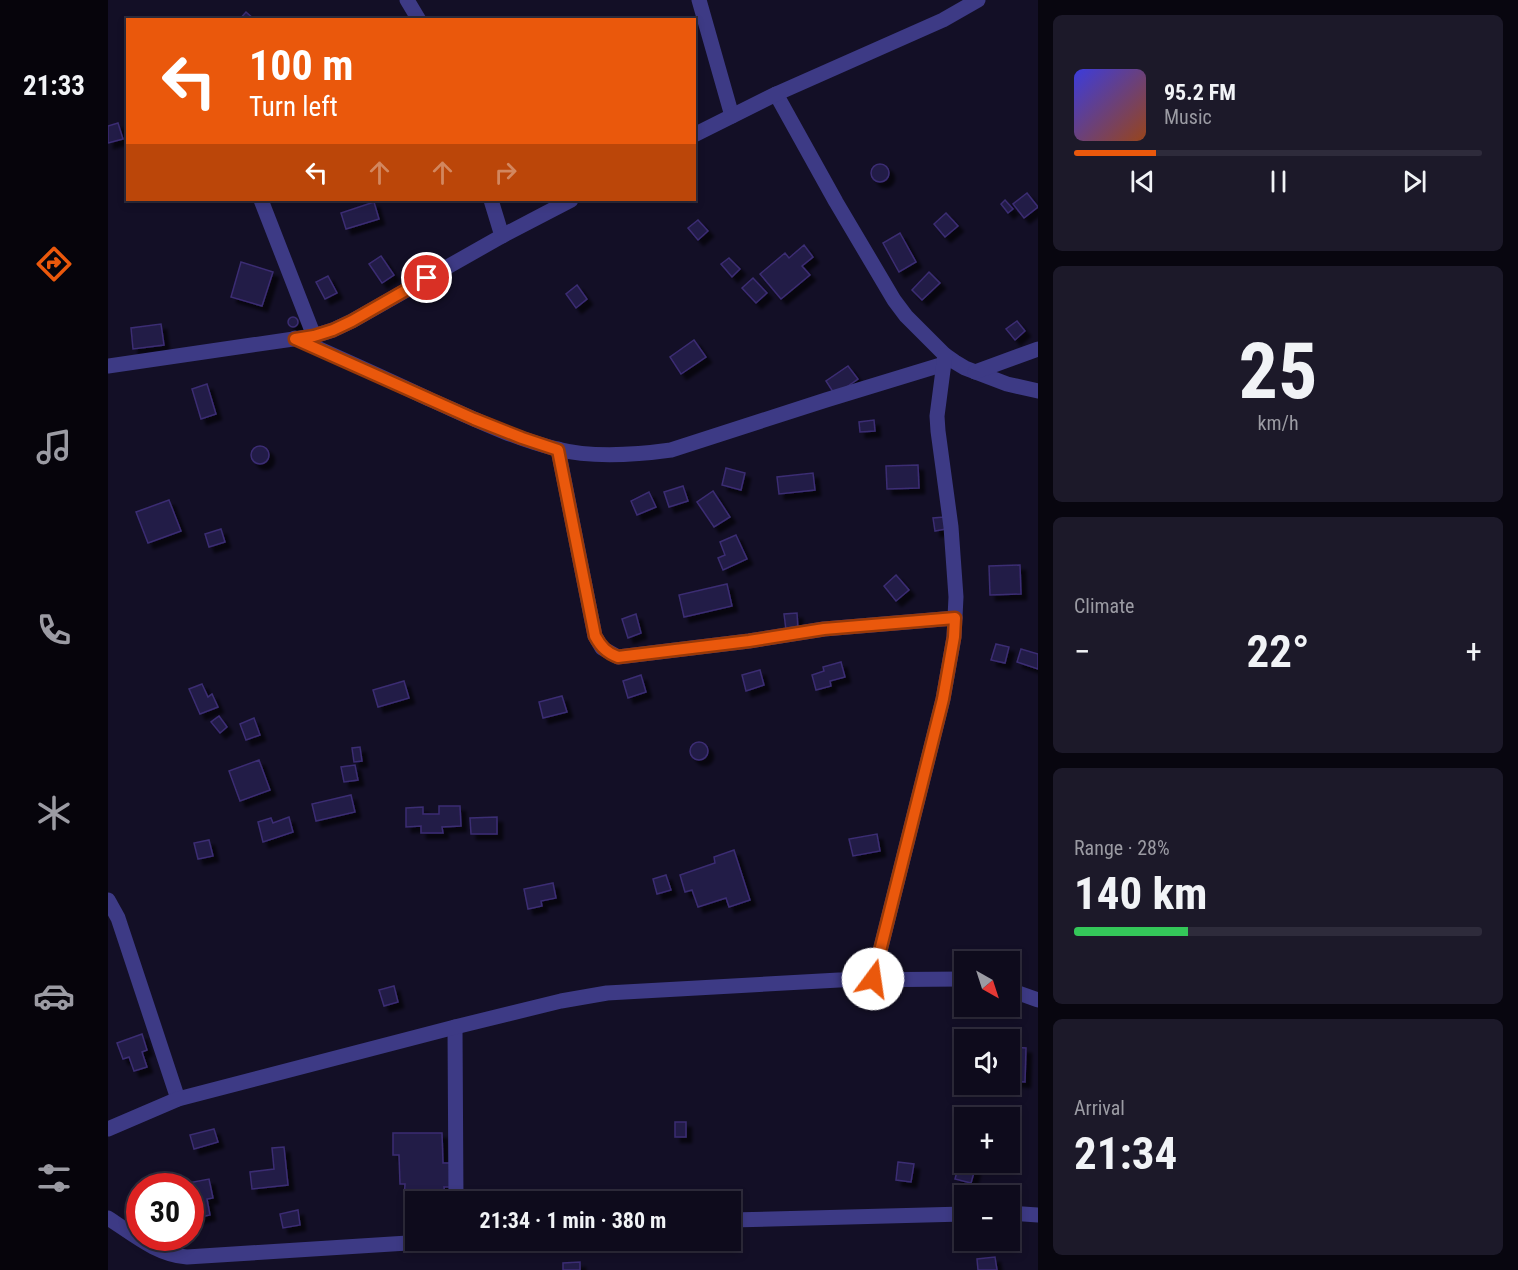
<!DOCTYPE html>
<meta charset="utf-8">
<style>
:root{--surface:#0e0b1c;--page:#1c1929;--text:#f1f3f6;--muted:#9b9ba3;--line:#2e2b3b;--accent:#ea580c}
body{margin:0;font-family:"Roboto Condensed",sans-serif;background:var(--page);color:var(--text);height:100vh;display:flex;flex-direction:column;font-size:22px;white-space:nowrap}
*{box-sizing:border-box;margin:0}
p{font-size:20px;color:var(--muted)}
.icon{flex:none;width:33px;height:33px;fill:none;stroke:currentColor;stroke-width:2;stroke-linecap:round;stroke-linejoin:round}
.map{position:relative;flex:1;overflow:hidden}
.drawer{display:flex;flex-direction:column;gap:15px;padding:15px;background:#08060f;width:480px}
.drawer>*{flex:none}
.guide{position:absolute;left:18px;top:18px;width:570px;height:183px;border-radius:0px;box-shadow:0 3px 9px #0003,0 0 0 2px var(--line);background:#ea580c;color:#fff;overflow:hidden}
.needle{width:39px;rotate:141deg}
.fabs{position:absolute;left:846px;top:951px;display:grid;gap:12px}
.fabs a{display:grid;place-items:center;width:66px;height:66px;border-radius:0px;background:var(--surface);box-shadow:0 3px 9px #0003,0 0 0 2px var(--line);font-size:30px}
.speed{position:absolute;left:18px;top:1173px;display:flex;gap:12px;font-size:30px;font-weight:700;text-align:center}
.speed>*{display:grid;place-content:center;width:78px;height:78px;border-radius:50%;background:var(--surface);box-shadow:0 3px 9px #0003,0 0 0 2px var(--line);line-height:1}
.speed .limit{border:9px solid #d22;background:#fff;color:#111}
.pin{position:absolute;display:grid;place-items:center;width:51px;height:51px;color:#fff;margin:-26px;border:3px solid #fff;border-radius:50%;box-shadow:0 2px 6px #0007}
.me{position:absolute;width:66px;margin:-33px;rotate:14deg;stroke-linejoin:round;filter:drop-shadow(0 0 4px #0008)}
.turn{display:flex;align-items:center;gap:21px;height:126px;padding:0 24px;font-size:27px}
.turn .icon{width:78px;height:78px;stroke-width:2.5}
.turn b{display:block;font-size:42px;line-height:51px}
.lanes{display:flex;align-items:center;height:57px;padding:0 24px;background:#0003;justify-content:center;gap:30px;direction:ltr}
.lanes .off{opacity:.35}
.big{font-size:45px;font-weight:700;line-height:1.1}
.drawer .widget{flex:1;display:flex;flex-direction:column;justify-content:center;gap:9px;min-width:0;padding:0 21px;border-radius:9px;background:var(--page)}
.drawer .dial{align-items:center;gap:0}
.dial b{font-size:78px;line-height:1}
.song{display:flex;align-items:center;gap:18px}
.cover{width:72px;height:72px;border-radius:9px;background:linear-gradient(135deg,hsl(240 70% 55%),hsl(20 70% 35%))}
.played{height:6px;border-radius:3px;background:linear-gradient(90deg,var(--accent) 20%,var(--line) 20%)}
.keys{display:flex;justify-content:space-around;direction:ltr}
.heat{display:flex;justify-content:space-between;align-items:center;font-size:33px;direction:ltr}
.charge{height:9px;border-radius:4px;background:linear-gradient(90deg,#34c759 28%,var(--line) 0)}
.trip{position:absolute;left:297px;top:1191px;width:336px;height:60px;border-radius:0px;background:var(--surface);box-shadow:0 3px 9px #0003,0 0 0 2px var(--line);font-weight:700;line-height:60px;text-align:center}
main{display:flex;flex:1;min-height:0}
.dock{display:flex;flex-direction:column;width:108px;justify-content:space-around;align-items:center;background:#06040b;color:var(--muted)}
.dock .icon{width:42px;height:42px}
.dock .active{color:var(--accent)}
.dock b{font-size:27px;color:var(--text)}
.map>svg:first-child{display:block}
.building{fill:#241b47;stroke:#3b2d73;stroke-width:1.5;filter:url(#shadow)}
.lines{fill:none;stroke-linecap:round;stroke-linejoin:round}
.minor{stroke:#3d3a85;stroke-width:15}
.route-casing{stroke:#983908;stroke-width:15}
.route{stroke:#ea580c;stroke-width:10}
</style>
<main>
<nav class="dock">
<b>21:33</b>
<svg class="icon active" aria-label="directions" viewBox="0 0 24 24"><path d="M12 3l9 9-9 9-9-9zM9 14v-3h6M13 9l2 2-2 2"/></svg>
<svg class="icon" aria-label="music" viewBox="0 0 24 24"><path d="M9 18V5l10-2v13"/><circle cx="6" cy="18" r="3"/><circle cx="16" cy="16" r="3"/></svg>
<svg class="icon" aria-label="phone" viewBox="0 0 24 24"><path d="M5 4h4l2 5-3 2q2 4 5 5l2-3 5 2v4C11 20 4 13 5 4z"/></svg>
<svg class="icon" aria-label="climate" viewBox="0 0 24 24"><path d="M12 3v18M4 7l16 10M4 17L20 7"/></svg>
<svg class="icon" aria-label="car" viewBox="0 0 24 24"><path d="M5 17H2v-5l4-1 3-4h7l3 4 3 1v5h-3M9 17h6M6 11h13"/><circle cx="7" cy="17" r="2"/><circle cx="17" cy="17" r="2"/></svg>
<svg class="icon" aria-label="filters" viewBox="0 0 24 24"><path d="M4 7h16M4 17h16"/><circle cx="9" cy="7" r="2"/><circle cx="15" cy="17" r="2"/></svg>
</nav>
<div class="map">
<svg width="930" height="1270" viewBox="0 0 930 1270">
<defs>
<filter id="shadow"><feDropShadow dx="5.5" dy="5.5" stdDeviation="1.5" flood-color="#0009"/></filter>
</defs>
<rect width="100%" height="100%" fill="#130f26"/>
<g class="building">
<path d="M138,12l9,8h-16z"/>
<path d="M10,123l5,16 -15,4v-17z"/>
<circle cx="772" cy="173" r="9"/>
<path d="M919,193l11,14 -14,11 -11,-14z"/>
<path d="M897,200l8,9 -5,4 -7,-9z"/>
<path d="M266,202l5,17 -33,10 -5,-16z"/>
<path d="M838,213l12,13 -13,11 -11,-13z"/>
<path d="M590,220l10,11 -10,9 -10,-12z"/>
<path d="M792,233l16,29 -17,10 -16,-29z"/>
<path d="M696,245l9,12 -11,9 8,9 -29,24 -21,-25 25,-21 4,5z"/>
<path d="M273,256l13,19 -12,8 -13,-19z"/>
<path d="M621,258l11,11 -8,8 -11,-13z"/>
<path d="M133,262l32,10 -11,34 -31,-9z"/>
<path d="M821,272l11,11 -18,17 -10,-10z"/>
<path d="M220,276l9,17 -12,6 -9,-17z"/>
<path d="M645,278l14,15 -11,10 -14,-15z"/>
<path d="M469,285l10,14 -11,9 -10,-14z"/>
<circle cx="185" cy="322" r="5"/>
<path d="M909,321l8,10 -10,9 -9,-11z"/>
<path d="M53,324l3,21 -31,4 -2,-21z"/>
<path d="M586,340l12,17 -25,17 -11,-17z"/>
<path d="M740,366l10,13 -23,16 -9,-14z"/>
<path d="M99,384l9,30 -15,5 -9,-30z"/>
<path d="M766,420l1,11 -15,1 -1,-10z"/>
<circle cx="152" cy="455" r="9"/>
<path d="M810,465l1,23 -32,1 -1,-23z"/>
<path d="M618,468l19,5 -4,17 -19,-5z"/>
<path d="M705,473l2,17 -36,4 -2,-17z"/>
<path d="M575,486l5,15 -19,6 -5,-15z"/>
<path d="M605,491l17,26 -16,10 -17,-25z"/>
<path d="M541,492l7,15 -19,8 -6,-14z"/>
<path d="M61,500l12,31 -33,12 -12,-31z"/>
<path d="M836,517l2,12 -11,2 -2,-13z"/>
<path d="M113,529l4,13 -16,5 -4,-13z"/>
<path d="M628,535l11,24 -24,11 -5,-12 7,-3 -5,-13z"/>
<path d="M912,565l1,29 -31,1 -1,-29z"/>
<path d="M788,575l13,15 -13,11 -12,-15z"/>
<path d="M619,584l5,22 -48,11 -5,-22z"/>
<path d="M689,613l1,16 -12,1 -2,-16z"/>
<path d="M528,614l5,19 -13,5 -6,-19z"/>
<path d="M888,644l13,3 -4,16 -14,-3z"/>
<path d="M913,649l17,5v15l-21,-7z"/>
<path d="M733,662l4,15 -15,4 1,5 -15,4 -4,-15 12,-4 -1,-4z"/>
<path d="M652,670l4,15 -18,6 -4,-16z"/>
<path d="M533,675l5,17 -18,6 -5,-17z"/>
<path d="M296,681l5,17 -31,9 -5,-17z"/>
<path d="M94,684l6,13 4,-3 6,13 -18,7 -11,-25z"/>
<path d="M454,696l5,16 -24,6 -4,-16z"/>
<path d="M111,716l8,11 -7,6 -9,-11z"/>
<path d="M146,718l6,17 -14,5 -6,-16z"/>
<circle cx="591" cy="751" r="9"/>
<path d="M252,747l2,14 -8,1 -2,-14z"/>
<path d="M151,760l11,30 -30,11 -11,-30z"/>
<path d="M247,765l3,15 -14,2 -3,-15z"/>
<path d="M243,795l4,17 -39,9 -4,-17z"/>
<path d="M331,806h21l1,20 -19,1 1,6h-22v-7l-15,1v-19l17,-1v7h16z"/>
<path d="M181,817l4,15 -30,10 -5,-20 13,-4 2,5z"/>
<path d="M389,817v17h-26l-1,-16z"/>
<path d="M769,834l3,17 -27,5 -4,-17z"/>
<path d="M101,840l4,16 -15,3 -4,-16z"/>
<path d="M626,850l16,50 -21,7 -3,-9 -28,9 -6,-17 -7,2 -5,-17 35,-12 -1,-6z"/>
<path d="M558,875l5,15 -14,4 -4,-15z"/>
<path d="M445,883l3,15 -15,3 1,5 -14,3 -4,-20z"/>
<path d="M286,986l4,16 -14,4 -5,-16z"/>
<path d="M34,1034l5,16 -5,2 5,15 -13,4 -5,-14 -6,2 -6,-16z"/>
<path d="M902,1047l16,1 -1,34 -15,-1z"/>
<rect x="567" y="1122" width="11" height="15"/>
<path d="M106,1129l4,13 -24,7 -4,-14z"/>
<path d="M285,1133h49l1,30h7v24h-6l1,12h-41l1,-15h-5l-1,-29h-6z"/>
<path d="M176,1147l4,38 -36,4 -2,-17 24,-3 -2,-21z"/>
<path d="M790,1162l16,2 -3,18 -15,-2z"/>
<path d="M851,1164l16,5 -4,14 -16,-4z"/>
<path d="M101,1179l4,19 -6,1 3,16 -15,3 -5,-24v-8h-1l-1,-3z"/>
<path d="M493,1194v8h-18v-7z"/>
<path d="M190,1210l2,15 -17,3 -3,-14z"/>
<path d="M887,1257l2,13h-19l-1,-11z"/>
<path d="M472,1262v8h-17v-7z"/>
</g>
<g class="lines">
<g class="minor">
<path d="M299,0l12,20"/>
<path d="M591,0l33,116"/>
<path d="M668,94l60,108 58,98 12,16 39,39 10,7 10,6 42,16 31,7"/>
<path d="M586,135l82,-41 167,-74 35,-20"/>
<path d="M153,200l53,136"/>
<path d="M383,200l11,36"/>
<path d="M187,338c45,20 90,40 134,61 41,18 83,39 128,50 35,9 78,6 114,1l155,-50 118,-36"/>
<path d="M0,366l206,-30 19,-6 19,-9 150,-85 69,-36"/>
<path d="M867,372l63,-23"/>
<path d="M450,449l37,187 7,12 16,9 131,-16 75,-12 131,-11"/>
<path d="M0,900l10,18 60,181"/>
<path d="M765,979l70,-280 11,-62 2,-40 -5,-70 -13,-96 -1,-15 8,-61"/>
<path d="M902,990l28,10"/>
<path d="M347,1027l1,175"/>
<path d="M0,1129l70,-30 277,-72 106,-26 46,-8 232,-13 125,-1"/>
<path d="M902,1213l28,2"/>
<path d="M0,1218c25,16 49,37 79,39l268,-17"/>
<path d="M622,1220l234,-6"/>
</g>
</g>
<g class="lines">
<g class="route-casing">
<path id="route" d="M319,278l-75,43 -19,9 -19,6 -19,3 179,80 48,19 36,12 37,186c6,11 12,17 23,21l131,-16 75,-12 131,-11 -1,19 -11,62 -70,280"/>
</g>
<use href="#route" class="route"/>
</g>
</svg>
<div class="fabs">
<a><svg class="needle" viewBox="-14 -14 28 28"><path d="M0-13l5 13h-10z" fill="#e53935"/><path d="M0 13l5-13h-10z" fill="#9b9ba3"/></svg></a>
<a><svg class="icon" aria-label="sound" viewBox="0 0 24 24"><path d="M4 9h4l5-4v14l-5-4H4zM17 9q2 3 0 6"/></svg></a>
<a>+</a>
<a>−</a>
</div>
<div class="speed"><div class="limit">30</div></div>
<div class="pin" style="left:319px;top:278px;background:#d93025"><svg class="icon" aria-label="arrive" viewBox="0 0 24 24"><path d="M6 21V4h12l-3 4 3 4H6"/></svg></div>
<svg class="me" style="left:765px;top:979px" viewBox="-20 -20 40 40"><circle r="19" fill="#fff"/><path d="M0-13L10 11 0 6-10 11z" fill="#ea580c"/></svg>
<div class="trip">21:34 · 1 min · 380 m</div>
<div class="guide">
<div class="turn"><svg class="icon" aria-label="left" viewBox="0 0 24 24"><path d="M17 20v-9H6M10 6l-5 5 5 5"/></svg><div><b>100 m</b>Turn left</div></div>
<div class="lanes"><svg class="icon" aria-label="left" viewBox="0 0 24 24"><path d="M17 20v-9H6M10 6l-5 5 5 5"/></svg><svg class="icon off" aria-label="ahead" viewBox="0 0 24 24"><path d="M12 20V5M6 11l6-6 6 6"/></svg><svg class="icon off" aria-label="ahead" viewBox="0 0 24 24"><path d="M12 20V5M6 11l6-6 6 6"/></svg><svg class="icon off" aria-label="right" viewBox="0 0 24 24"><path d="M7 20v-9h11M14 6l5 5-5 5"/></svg></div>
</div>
</div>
<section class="drawer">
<div class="widget">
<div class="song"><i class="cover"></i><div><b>95.2 FM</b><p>Music</p></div></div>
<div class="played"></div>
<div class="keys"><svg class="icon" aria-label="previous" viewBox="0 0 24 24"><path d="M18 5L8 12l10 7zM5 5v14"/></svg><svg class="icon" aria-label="pause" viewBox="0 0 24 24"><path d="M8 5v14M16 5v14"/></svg><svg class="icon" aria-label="next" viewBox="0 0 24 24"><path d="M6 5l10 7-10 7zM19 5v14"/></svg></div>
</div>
<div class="widget dial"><b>25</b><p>km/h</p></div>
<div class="widget"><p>Climate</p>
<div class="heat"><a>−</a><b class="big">22°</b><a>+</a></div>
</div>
<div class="widget"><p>Range · 28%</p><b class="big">140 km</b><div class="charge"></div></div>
<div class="widget"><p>Arrival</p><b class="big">21:34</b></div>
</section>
</main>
